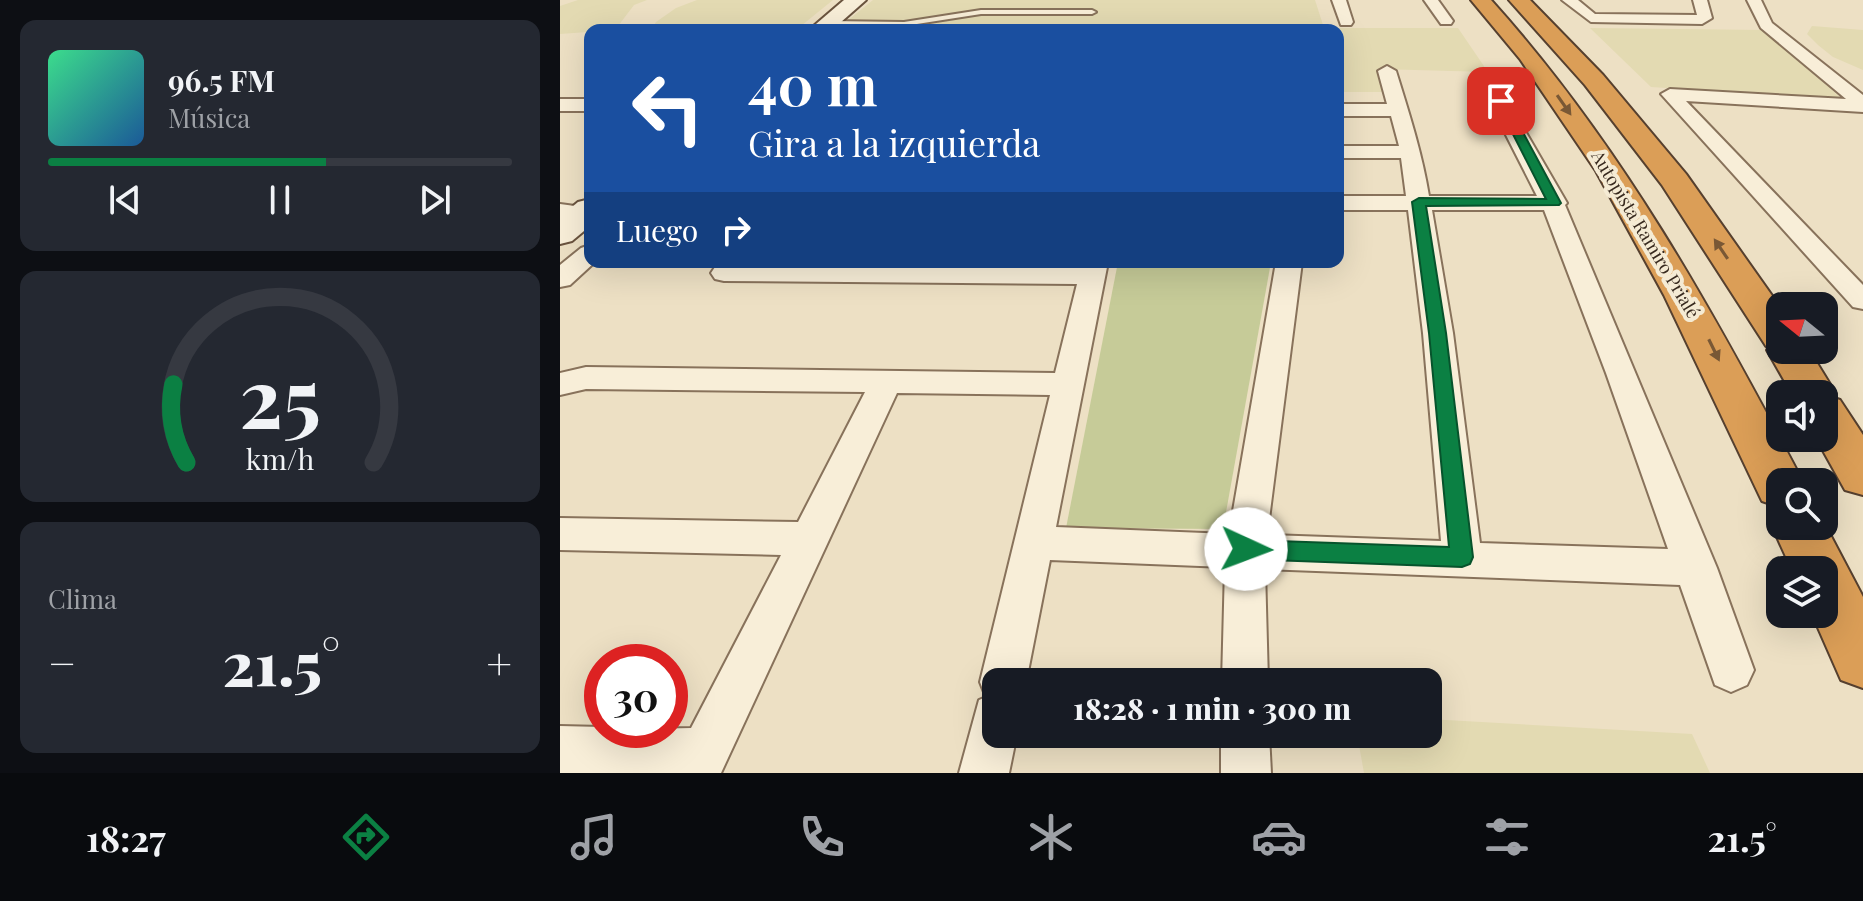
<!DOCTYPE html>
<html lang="es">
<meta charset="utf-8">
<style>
:root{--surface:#171b24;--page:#242831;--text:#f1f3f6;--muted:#9ea1a6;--line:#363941;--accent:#0b8043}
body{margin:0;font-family:"Playfair Display",serif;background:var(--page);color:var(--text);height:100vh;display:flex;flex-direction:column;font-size:30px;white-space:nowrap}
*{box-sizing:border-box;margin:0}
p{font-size:26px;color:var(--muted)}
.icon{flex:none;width:44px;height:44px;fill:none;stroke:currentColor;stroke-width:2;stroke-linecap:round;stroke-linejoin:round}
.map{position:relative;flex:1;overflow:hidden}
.panel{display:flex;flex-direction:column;gap:20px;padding:20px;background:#0d0f14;width:560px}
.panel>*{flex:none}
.hud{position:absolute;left:24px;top:24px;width:760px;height:244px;border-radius:16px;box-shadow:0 8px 32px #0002;background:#1a4fa0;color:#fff;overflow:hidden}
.needle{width:52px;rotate:288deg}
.fabs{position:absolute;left:1206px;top:292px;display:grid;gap:16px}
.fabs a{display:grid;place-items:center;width:72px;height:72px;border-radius:16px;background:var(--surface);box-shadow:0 8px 32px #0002;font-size:40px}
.speed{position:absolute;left:24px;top:644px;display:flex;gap:16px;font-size:40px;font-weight:700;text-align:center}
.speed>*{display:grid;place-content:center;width:104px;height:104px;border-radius:50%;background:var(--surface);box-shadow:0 8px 32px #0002;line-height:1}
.speed .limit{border:12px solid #d22;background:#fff;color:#111}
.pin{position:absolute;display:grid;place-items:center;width:68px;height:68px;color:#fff;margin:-34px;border-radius:16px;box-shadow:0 4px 12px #0006}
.me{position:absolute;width:88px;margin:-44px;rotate:92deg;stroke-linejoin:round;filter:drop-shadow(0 0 6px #0008)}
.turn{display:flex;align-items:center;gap:28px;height:168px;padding:0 32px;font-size:36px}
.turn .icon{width:104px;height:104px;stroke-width:2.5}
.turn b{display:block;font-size:56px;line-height:68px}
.then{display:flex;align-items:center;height:76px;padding:0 32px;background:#0003;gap:16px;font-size:30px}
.big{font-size:60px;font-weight:800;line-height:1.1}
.panel .card{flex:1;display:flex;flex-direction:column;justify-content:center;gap:12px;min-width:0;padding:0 28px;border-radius:16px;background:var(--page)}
.panel .dial{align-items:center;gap:0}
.dial svg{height:208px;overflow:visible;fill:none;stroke:var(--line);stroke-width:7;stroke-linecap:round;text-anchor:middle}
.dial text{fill:var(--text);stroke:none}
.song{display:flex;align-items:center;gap:24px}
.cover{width:96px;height:96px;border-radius:12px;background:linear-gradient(135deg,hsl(150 70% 55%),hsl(210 70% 35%))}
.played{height:8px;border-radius:4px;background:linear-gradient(90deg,var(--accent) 60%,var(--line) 60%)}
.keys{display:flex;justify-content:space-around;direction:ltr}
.heat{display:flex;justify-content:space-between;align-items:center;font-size:44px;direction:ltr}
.trip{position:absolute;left:422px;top:668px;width:460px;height:80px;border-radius:16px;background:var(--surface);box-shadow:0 8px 32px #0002;font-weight:800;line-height:80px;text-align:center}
.tab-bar{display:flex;height:128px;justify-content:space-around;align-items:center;background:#090b0e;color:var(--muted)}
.tab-bar .icon{width:56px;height:56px}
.tab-bar .current{color:var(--accent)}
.tab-bar b{font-size:36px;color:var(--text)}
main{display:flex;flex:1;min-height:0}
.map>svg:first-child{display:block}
.farmland{fill:#e3dab2}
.green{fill:#c6cb98}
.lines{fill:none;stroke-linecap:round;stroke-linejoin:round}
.lane-casing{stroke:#88725b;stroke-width:4}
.street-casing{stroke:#88725b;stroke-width:4}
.secondary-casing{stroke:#6a533e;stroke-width:4}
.highway-casing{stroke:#56402f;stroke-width:4}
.lane{fill:#f8eed8;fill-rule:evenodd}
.street{fill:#f8eed8;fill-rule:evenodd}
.secondary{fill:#f8eed8;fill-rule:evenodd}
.highway{fill:#db9e57;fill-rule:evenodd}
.oneway{fill:#795835}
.route{fill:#0b8043;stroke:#07532c;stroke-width:2}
.labels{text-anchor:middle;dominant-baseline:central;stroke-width:8;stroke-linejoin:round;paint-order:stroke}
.far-street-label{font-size:18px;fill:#382a1f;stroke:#f5ebd4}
</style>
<main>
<section class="panel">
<div class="card">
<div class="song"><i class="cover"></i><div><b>96.5 FM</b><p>Música</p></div></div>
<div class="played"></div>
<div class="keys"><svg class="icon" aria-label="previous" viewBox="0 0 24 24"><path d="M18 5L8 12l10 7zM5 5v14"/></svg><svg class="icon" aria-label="pause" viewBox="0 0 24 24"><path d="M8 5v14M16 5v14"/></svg><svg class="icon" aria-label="next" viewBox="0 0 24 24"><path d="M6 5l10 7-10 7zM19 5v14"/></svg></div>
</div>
<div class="card dial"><svg viewBox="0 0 100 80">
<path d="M14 69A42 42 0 1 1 86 69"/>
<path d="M14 69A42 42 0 0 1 9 39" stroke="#0b8043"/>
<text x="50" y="56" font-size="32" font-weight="700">25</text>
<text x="50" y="72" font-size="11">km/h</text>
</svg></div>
<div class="card"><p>Clima</p>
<div class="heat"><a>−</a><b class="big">21.5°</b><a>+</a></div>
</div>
</section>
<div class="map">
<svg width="1303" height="773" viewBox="0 0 1303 773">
<rect width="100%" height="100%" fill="#ede0c4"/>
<g class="farmland">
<path d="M18,0h69l-13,5 -19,25 -55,4v-28z"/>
<path d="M137,0h136l-37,30h-145l5,-8 20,-14z"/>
<path d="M313,0h442l9,28h134l30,44 -110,-3 4,23h-44v-62h-502z"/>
<path d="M1252,26l51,4v40l-30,-13 -15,-12 -11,-11z"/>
<path d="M1030,28l175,2 77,69 -191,-12z"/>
<path d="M868,719l264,15 18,39h-346l-7,-39h71z"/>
</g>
<path class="green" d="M558,262h153l-48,267 -157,-1z"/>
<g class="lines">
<g class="lane-casing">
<path id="lane" d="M421,10h111l4,2 -4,2h-111l-77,12 -76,-1 -4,-2 4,-2 76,1z"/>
</g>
<g class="street-casing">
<g id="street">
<path d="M772,0h14l7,22 -2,3h-10z"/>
<path d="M864,0h14l15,21 -2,3h-10z"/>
<path d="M1002,0h16l17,14 102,1 -4,-15h14l5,18 -10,6 -111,-2z"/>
<path d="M1187,0h14l11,23 91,72v17l-177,-11 177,184v24l-10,-2 -192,-213 9,-5 176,10 -85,-71z"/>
<path d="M827,66l9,5c13,42 26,82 33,125h108l-61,-120 3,-4h12l76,131 -2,2 152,363 37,102 -7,15 -16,7 -16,-7 -35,-100 -415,-16 3,113h-46l3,-115 -175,-7 -24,122h-30v52h21l-8,39h-50l20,-73 7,-3 -6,-15 70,-287 -153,-2 -176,380h-161v-47l42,1v3l89,-2 90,-173 -221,-5v-32l238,4 67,-130 -279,-3 -26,6v-22l26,-6 469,6 22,-89 -353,-3 -9,-2 -4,-6 4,-6 365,1 2,-6h26l-52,265 173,7 47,-272h26l-35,273 174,6 -18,-208 -15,-123h-70v-14h68l-5,-38h-63v-12h61l-8,-30h-53v-12h49l-9,-33zM872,210h112l62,163 62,176 -188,-6 -27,-210z"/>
<rect x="0" y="99" width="30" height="12"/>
<path d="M0,204l30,4v12l-30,-2z"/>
<path d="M30,245v17h5l-25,23 -10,2v-22l21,-17z"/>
<path d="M661,734h48l2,39h-50z"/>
</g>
</g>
<g class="secondary-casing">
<g id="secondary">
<path d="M284,0h22l-34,30h-23z"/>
<path d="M30,199v27l-18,15 -12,3v-27l18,-15z"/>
</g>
</g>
<g class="highway-casing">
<g id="highway">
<path d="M911,0h20c130,144 222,311 312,482h-23v25l-18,-6 -98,-206 -68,-124 -76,-112z"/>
<path d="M949,0h21l73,75 83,99 94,133v43h29l27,44 -2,4 6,2 23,35v60l-18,-5 -29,-52h8v-44h-32l-25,-44 2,-3 -3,-1 -104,-161 -77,-100z"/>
<path d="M1220,511v15h44v-3l39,74v91l-22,-8 -29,-66h12v-44h-32l-20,-44z"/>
</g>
</g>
<use href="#lane" class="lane"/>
<use href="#street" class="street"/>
<use href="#secondary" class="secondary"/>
<use href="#highway" class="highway"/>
</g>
<defs><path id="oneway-solid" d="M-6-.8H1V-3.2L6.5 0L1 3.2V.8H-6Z" transform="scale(2)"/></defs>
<g class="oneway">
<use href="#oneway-solid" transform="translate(1004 105) rotate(55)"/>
<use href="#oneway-solid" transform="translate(1161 249) rotate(-124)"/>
<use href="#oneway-solid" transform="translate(1154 350) rotate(64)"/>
</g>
<path class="route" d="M941,98l5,3 55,102 -2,2 -133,1 20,127 27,224 -3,7 -8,3 -216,-8 -8,-3 -3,-7 3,-7 8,-2 203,7 -20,-214 -17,-131 7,-4 127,1 -50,-98z"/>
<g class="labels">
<g class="far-street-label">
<text transform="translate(1086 234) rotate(59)">Autopista Ramiro Prialé</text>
</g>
</g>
</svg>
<div class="fabs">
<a><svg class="needle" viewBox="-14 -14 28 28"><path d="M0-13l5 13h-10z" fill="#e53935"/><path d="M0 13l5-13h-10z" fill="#9ea1a6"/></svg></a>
<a><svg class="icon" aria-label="sound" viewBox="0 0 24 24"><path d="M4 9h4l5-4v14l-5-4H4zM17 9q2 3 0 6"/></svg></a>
<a><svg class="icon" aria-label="search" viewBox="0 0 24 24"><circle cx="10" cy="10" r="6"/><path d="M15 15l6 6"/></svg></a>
<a><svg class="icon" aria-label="layers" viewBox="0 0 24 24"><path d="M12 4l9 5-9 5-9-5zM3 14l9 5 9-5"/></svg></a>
</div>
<div class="speed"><div class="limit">30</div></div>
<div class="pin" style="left:941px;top:101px;background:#d93025"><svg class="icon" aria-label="arrive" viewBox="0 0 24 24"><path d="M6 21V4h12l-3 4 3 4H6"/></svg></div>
<svg class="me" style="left:686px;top:549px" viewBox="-20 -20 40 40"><circle r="19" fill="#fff"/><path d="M0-13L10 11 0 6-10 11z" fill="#0b8043"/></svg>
<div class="trip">18:28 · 1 min · 300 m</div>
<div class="hud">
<div class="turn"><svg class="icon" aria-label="left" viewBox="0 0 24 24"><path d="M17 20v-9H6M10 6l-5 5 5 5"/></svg><div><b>40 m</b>Gira a la izquierda</div></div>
<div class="then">Luego<svg class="icon" aria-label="right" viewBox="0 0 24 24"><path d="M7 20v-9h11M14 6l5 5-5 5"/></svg></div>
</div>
</div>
</main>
<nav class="tab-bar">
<b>18:27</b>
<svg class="icon current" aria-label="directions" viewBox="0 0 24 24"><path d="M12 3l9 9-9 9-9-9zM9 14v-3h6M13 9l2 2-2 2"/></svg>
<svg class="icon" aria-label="music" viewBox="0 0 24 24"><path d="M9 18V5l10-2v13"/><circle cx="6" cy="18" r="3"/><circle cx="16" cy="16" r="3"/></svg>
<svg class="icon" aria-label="phone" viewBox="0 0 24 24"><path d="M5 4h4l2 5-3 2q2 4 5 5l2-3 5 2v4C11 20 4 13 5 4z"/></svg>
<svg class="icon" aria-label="climate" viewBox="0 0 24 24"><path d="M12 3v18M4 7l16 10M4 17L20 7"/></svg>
<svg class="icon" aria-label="car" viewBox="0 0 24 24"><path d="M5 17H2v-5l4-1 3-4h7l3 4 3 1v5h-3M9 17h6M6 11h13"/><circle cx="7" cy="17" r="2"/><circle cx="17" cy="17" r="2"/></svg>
<svg class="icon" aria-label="filters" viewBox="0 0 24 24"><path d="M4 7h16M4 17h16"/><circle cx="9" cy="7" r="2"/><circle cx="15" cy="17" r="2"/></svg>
<b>21.5°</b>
</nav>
